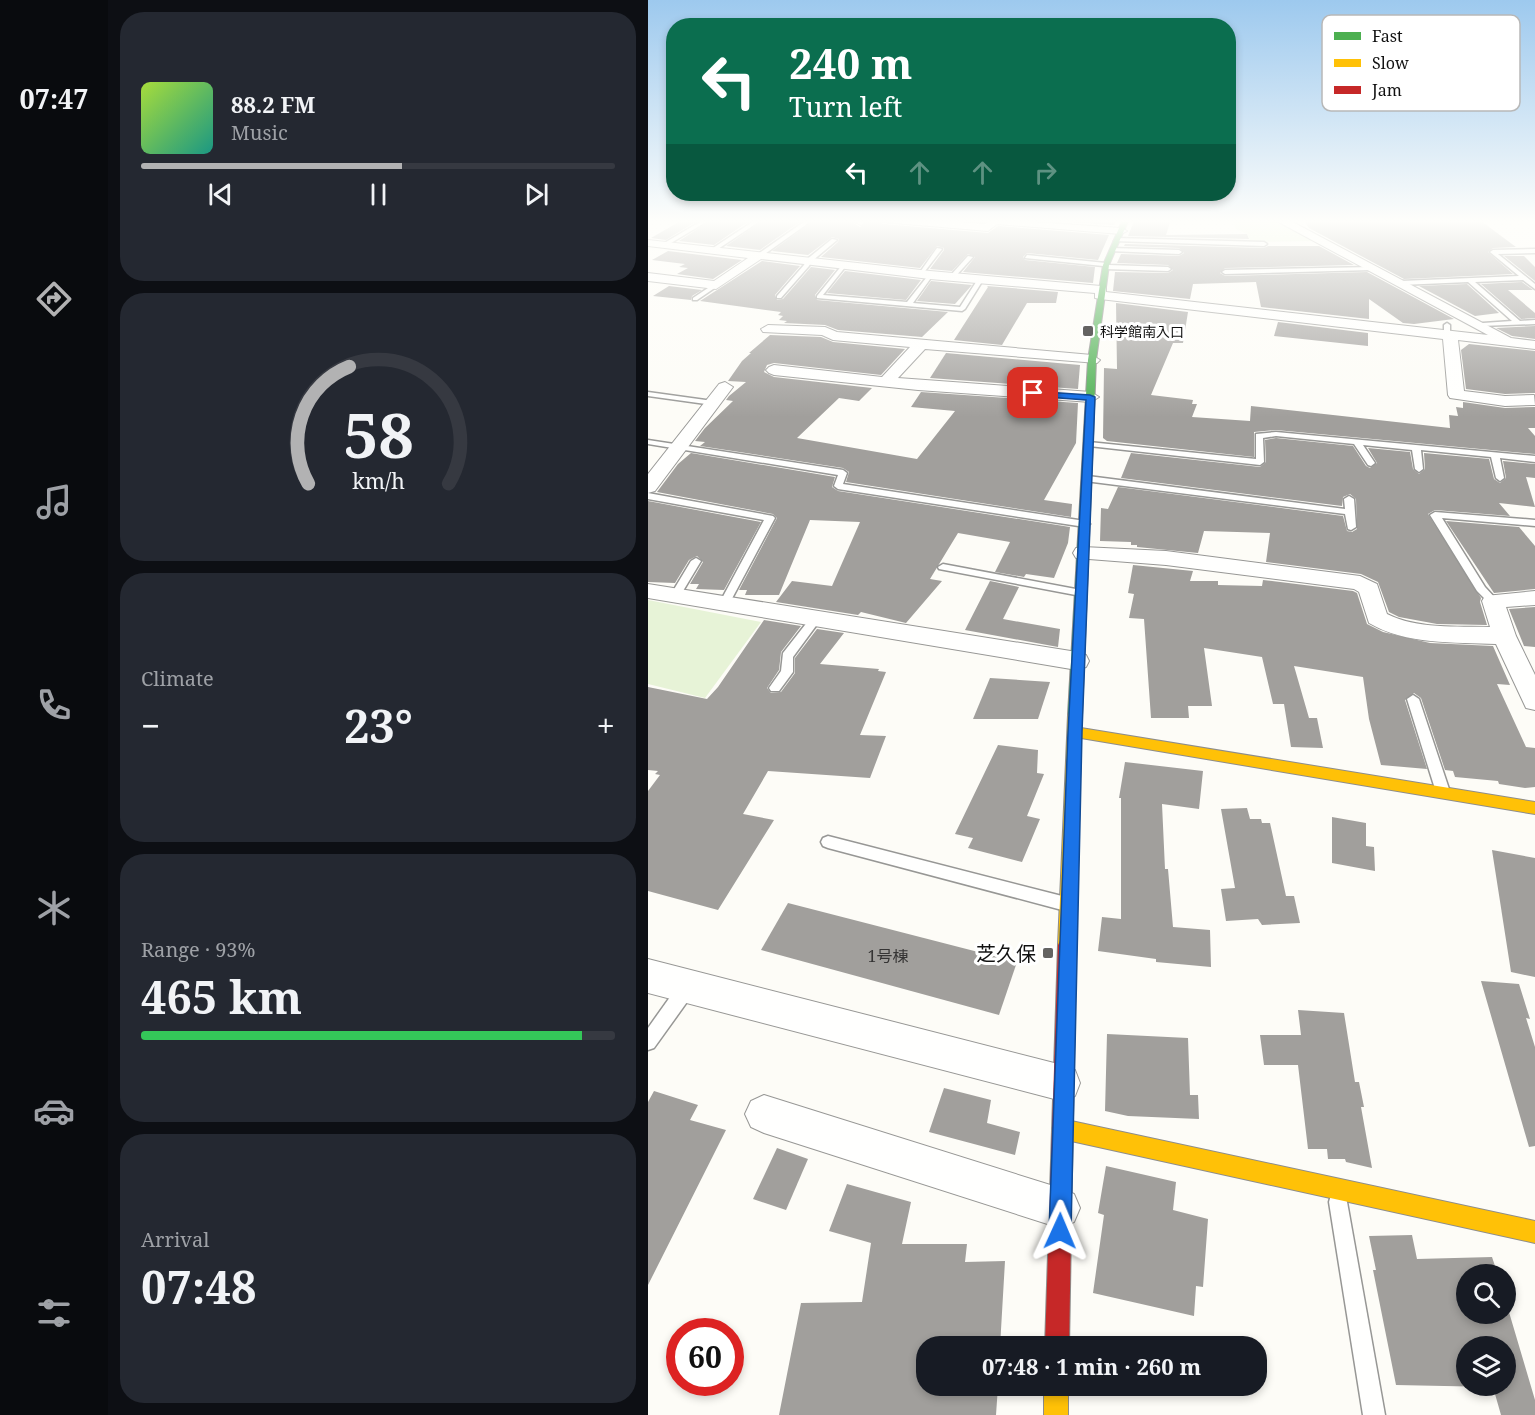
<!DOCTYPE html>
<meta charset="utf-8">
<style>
:root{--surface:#171b24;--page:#242831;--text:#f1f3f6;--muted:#9ea1a6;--line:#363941;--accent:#b2b2b3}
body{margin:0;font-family:"Noto Serif","Noto Sans JP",serif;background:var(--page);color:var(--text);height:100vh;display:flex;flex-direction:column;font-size:22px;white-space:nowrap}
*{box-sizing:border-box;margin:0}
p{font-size:20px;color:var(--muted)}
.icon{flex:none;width:33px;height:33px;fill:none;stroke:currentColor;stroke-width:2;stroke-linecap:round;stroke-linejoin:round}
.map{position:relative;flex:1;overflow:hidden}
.drawer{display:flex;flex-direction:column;gap:12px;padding:12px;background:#0d0f14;width:540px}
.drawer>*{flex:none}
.hud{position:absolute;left:18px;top:18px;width:570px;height:183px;border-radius:24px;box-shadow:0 3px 9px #0003;background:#0b6e4f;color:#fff;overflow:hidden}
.fabs{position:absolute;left:808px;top:1264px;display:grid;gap:12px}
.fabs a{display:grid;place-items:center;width:60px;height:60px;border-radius:50%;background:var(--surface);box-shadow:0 3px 9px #0003;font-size:30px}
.speed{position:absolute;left:18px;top:1318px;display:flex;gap:12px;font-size:30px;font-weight:700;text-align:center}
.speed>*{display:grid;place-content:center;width:78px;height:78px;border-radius:50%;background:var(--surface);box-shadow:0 3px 9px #0003;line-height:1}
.speed .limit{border:9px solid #d22;background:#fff;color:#111}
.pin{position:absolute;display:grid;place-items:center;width:51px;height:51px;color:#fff;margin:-26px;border-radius:12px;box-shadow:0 3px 9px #0006}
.me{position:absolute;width:66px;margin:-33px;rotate:1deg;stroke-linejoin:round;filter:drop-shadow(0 0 4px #0008)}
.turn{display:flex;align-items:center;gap:21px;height:126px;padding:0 24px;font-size:27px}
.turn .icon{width:78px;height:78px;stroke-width:2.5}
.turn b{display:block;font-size:42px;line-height:51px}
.lanes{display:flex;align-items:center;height:57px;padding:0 24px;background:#0003;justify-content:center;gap:30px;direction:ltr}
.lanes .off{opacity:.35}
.big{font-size:45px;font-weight:700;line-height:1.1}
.drawer .widget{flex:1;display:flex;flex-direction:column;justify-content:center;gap:9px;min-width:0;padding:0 21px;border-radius:24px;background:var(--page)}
.drawer .dial{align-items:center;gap:0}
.dial svg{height:156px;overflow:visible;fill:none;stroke:var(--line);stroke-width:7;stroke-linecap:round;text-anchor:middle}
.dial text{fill:var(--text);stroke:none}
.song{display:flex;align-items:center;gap:18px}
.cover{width:72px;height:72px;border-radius:9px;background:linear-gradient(135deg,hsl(80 70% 55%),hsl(170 70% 35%))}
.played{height:6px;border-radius:3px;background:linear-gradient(90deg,var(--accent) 55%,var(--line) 55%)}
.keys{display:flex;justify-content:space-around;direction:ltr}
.heat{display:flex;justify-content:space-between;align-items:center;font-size:33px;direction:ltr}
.charge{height:9px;border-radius:4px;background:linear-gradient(90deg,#34c759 93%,var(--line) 0)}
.trip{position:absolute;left:268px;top:1336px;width:351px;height:60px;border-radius:24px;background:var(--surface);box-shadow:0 3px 9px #0003;font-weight:700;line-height:60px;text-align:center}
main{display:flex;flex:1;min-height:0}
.menu{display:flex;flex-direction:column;width:108px;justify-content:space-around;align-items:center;background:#090b0e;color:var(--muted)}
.menu .icon{width:42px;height:42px}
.menu .selected{color:var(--accent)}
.menu b{font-size:27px;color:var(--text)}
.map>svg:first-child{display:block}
.green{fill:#e7f3d7}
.building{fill:#a19f9c;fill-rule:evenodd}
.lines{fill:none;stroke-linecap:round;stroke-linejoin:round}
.lane-casing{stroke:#979795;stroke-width:3}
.street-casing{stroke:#979795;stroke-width:2}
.fast-casing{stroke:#8e8d8b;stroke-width:2}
.slow-casing{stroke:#8e8d8b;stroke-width:2}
.jam-casing{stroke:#8e8d8b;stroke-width:2}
.lane{fill:#fffffe;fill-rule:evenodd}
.street{fill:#fffffe;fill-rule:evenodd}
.fast{fill:#4caf50;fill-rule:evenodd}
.slow{fill:#ffc107;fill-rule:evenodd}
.jam{fill:#c62828;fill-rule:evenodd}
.route{fill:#1a73e8;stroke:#114b97;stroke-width:1.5}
.poi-dot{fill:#646362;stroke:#fff;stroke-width:2}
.labels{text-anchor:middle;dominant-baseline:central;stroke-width:6;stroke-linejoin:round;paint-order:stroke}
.far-poi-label{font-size:14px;fill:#111;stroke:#fff;text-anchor:start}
.near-number-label{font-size:16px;fill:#353434}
.near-poi-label{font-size:20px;fill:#111;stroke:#fff;text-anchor:end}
.key{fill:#fff;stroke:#b8b8b8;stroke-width:1.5}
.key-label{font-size:16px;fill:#111}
</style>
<main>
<nav class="menu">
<b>07:47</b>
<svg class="icon selected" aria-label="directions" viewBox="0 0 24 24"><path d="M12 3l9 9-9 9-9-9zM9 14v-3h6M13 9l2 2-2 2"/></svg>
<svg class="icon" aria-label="music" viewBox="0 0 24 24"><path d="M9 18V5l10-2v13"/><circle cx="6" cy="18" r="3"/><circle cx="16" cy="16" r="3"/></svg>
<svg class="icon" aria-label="phone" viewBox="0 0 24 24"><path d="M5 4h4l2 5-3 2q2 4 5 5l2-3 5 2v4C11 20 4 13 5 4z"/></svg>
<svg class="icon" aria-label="climate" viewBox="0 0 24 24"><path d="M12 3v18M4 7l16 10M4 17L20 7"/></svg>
<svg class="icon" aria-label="car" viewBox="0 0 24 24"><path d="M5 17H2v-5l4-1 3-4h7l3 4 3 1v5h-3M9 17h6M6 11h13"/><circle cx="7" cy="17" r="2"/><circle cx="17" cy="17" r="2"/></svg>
<svg class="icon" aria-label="filters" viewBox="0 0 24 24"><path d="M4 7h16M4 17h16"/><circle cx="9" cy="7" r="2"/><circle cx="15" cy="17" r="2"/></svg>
</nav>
<section class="drawer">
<div class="widget">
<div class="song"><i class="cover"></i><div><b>88.2 FM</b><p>Music</p></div></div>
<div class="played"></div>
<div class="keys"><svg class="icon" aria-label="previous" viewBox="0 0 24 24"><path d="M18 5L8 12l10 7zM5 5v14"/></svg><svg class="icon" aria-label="pause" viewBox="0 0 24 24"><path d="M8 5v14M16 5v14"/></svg><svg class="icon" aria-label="next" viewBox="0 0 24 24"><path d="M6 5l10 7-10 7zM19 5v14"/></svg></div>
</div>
<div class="widget dial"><svg viewBox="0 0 100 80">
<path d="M14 69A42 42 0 1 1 86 69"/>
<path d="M14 69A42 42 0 0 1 35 9" stroke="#b2b2b3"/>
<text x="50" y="56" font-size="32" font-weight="700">58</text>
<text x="50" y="72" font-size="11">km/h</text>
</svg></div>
<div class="widget"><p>Climate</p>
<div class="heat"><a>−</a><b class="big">23°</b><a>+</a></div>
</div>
<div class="widget"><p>Range · 93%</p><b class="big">465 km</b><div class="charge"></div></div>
<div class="widget"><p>Arrival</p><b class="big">07:48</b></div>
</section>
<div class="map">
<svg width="887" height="1415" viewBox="0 0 887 1415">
<rect width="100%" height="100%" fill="#fdfcf7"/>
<g class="green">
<path d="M584,219h40l42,22 -63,1 -4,-8 -11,-5z"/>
<path d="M0,600l113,22 -56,76 -57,-14z"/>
</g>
<g class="building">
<path d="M36,219h16l-34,21 -15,-2z"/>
<path d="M65,219h39l-38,26 -35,-4z"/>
<path d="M117,219h39l-44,31 -34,-4z"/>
<path d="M168,219h38l-1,4 7,4 11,-8h5l7,5 105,9 10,-7 111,9 -11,25 -71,-7 -4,4 2,3 70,7 -2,16 -130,-11 12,-15 -7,-3 -16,17 -22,-2 14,-19v-2l-7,-2 -17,22 -99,-11 17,-15 1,-3 -7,-2 -24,18 -36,-4z"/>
<path d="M380,219h88l-2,6z"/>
<path d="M487,219h36l-5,16 81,-1 2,5 -121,-3z"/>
<path d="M655,219h126l10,3 42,-1 35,26 -23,1 -5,4 25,22 -109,5 -95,-51z"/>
<path d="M477,244l139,4 4,-2h51l35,19 -129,3 -5,5 5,3 142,-4 87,47 -40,5 -11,-1 -34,-24v20l-108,-12 -5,-25 -63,2 -3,15 -77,-8 2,-19 53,1 5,-3 -5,-5 -51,-2 4,-9 58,2 5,-3 -5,-5 -55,-2z"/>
<path d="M20,251l74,9 -29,19 -36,-5 11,-6 -9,-1 6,-3 -33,-4z"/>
<path d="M856,256h20l11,11v14z"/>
<path d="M114,261l38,5 -25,29 2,5 6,-1 28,-32 24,3 -20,25 2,5 131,12 -26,25 -84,-7 -13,-5 -41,-2 3,-2 -8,-1 4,-4 -5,-1 3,-3 -81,-11z"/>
<path d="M197,271l76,9 -15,20 -79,-7z"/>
<path d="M283,281l41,4 -17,19 -38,-3z"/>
<path d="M874,282l11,8h-25l27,23v5l-14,1 -40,-35z"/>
<path d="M819,284l32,29 -24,3 -56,-30z"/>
<path d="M21,286l33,4 -10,6 -1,4 -38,-4z"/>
<path d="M339,286l71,6 -2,11h-29l-25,42 -48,-5 34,-53z"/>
<path d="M468,303l72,9 -5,31h-10l-22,52 42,5 -1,4h5l-5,13 58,4 1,-15 199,22 -1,-13 9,1 -2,-9 7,1v-6l42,6 30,-1v21h-7l7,8v18l-259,-24 -22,2v25l-147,-16 -4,-3 1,-70 13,1z"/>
<path d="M630,322l90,11v13l-94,-10z"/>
<path d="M887,326v13l-23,-3 -16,-8z"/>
<path d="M122,335l51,2 12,5 72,7 -24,26 -107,-12 -7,2 -3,7 10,5 98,11 -13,13 -20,-3 -42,40 120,21 38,-48 -44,-4 10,-15 157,11 -2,40 -32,57 28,4 -1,13 -225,-35 3,-10 -6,-4 -143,-22 5,-4 -10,-1 10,-13 28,-27 -7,-1 3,-4 17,-14 -18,-1 14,-20 9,-8h-2z"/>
<path d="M821,344l66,7v42l-30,1 -39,-5 -5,-39z"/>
<path d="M298,353l134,12 -2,24 -148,-11z"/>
<path d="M628,438l77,8 13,20 4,2 7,-5 -9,-15 42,4 3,17 6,5 6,-5 -1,-16 65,6 5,20 6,4 6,-5 -3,-17 32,3v14l-9,-1 9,30 -36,-4 11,13 -75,-6 -7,4 53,84 -1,4 7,23 -50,-1 -38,-7 -10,-5 -11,-30 -17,-8 -95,-12 4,-29 -66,-2 -6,22 -61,-6v-2h-6v-3l-31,-1 1,-33 7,1 10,-22 225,29 4,15 5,1 5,-3 -1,-30 -6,-5 -7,3 -1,9 -221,-28 10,-25 129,14 6,-5 -1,-22z"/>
<path d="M43,453l144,24 -3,10 6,4 232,36 -2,16 -14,35 -28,-4 -2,3 -29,-5 15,-30 -52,-9 -28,46 12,2 -36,42 -45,-11 -3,3 -82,-13 16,-21 40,5 28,-64 -50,-2 -31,75h-34l2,-5h-8l38,-72 -4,-4 -116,-22 21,-28z"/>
<path d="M0,501l113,21 -37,68 -28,-1 3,-5h-9l13,-22 -6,-6 -8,4 -14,23 -27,-1z"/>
<path d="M798,521l73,6 16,19v43l-41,4z"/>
<path d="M485,565l60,6 -3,10h28v4l44,1 1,-6 90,11 4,2 10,31 16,8 47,11 63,3 17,39 -13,-1 29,63 9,1v39l-10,1 -26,-4 -1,-3 -43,-4 -2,-6 -8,-1 -24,-72 -7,-5 -9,7 22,69 -46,-4 -12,-46 -6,-42 -69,-11 15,52h8l6,30 -32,-1 -7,-43h-11l-11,-47 -58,-9 8,58h-24l1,12h-38l-7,-99 -15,-1 5,-24 -6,-1z"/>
<path d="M342,581l29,6 -16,32 57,10 -2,18 -93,-17z"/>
<path d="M887,607v40l-11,-1 -15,-37z"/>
<path d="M116,620l37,6 -20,26 -2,18 -12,18 4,5 10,-1 14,-19v-15l22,-29 27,4 -24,31 59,5 -1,2 8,1 -26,63 26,1 -16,42 -102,-7 -25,43 31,6 -56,90 -70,-19v-100l12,-16 -5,-1 3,-3 -10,-1v-83l59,12 11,-12z"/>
<path d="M342,678l60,4 -12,37h-65z"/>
<path d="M350,745l40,5 -1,23 7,1 -17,42 13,3 -18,43 -54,-14 5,-10 -18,-4z"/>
<path d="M477,762l78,9 -4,38 -37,-5 3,65h3l5,58 37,3 1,37 -55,-5v-3l-58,-8 4,-34 19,2v-121h-2z"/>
<path d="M599,808l3,11h11l1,4h8l16,73h8l6,27 -38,2 -4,-6 -32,2 -5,-32 14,-1 -14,-79z"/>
<path d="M684,817l34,6v23l8,1 1,24 -43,-8z"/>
<path d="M844,850l43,8v119l-24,-5z"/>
<path d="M140,903l229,59 -18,53 -238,-65z"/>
<path d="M833,981l38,3 11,35 -4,-1 9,29v99l-6,1z"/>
<path d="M650,1010l46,3 11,69h4l5,25h-3l11,61 -26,-6 -1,-3h-17l-1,-10h-19l-10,-84h-34l-4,-30h41z"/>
<path d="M459,1034l81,4 2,57h8l1,24 -71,-3 -23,-5z"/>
<path d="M296,1088l47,12 -4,23 33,9 -5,23 -86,-23z"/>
<path d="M6,1091l44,14 -8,15 36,10 -78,155v-183z"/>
<path d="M129,1148l31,11 -22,51 -33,-11z"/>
<path d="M458,1166l70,16 -3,28 35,9 -5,68 -7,-1 -2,30 -101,-23 11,-78 -6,-2z"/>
<path d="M199,1184l64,18 -9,42h65l-2,18 40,-1 -5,86h-73v39h71l-2,29h-217l22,-112 61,-1 9,-59 -42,-12z"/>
<path d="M764,1235l5,24 75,-2 6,18h-31v39h39v-12l29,98v15h-34l-8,-28 -97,-2 -23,-115h3l-7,-34zM819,1347h39v39h-39z"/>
</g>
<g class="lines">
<g class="lane-casing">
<g id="lane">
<path d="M57,219h6l-45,27 -5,-1z"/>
<path d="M109,219h6l-48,32 -5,-1z"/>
<path d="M160,219h6l-52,37h-4v-2z"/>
<path d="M468,238l148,4 3,2 -3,2 -150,-5z"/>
<path d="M184,239l5,1 -26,22 -2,4 -28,32h-4v-2l27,-31 2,-5z"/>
<path d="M289,248l5,1 -20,26h-4z"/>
<path d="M464,248l67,2 3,2 -3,2 -69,-3z"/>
<path d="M887,249v4l-37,1 37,30v5l-12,-9 -48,2 45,39 15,-1v4l-54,2v-2l2,-1 29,-2 -44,-39 -67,3 -3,-2 3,-2 118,-5 -29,-24 3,-2z"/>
<path d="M379,255l79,8 3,2 59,2 3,2 -3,2 -63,-2 -2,-3 -78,-8z"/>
<path d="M320,256l5,1 -19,21h-4v-2z"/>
<path d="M195,264l3,2 -23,29 84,7 23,-29 3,2 -20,28 47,4 18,-28 5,1 -18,29 -3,2 -145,-13v-2z"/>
<path d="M725,267l-2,3 -146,4 -3,-2 3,-2z"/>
<path d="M66,284l5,1 -22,15h-4v-2z"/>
<path d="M799,323l3,2v10l-3,2 -3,-2v-10z"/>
<path d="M0,392l65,9 4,2 -4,2 -65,-9z"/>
<path d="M628,432l259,24v6l-35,-4 4,20 -4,3 -4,-3 -5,-21 -70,-7 2,19 -4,3 -4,-3 -3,-19 -49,-5 12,18 -4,3 -3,-1 -14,-21 -78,-8 -13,2 1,24 -4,3 -171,-19 -4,-2 4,-2 167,17v-25z"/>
<path d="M0,440l195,30 4,3 -4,11 242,37 5,3 -5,3 -247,-38 -4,-3 4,-11 -190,-31z"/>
<path d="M440,476l257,33 -1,-10 5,-3 5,3 2,28 -5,3 -3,-1 -3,-15 -260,-33v-4z"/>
<path d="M0,493l125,23 2,2 -47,88 -4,1 -5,-3 45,-84 -116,-21z"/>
<path d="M787,512l100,8v6l-93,-8 43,69 13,14 -1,2h-8l-12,-12 -47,-76z"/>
<path d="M48,558l5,3 -21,35 -1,2h-8l-1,-2 21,-35z"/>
<path d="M295,564l138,26 5,3 -5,3 -142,-27 -1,-2z"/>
<path d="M168,615l5,4 -28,38v15l-14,19h-8l-2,-3 12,-17 2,-18 29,-37z"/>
<path d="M765,695l6,4 31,93 -2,4 -5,1 -5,-1 -2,-4 -29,-93z"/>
<path d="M180,836l234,60 5,2 2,5 -2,5 -5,2 -234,-62 -5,-2 -2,-4 2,-4z"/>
<path d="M38,981l6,2 2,6 -2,6 -38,53 -6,2v-22l32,-45z"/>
<path d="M690,1193l7,2 2,7 38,213h-22l-34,-213 2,-7z"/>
</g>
</g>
<g class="street-casing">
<g id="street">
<path d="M209,219h12l-8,6 -6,-3z"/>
<path d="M230,219h47l60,5 5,-5 131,9 6,3 -6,3 -124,-10 -9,7 -105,-9z"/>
<path d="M625,219h14l224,119 24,3v8l-77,-9 6,51 41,5 29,-1 1,10 -30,1 -55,-8 -2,-3 -5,-56 -343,-40 -5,-1v-5l-165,-14 -169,-20 -45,30 -68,-8v-8l66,8 34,-23 -100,-12v-6l282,31 171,15 5,1v5l382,43z"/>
<path d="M120,325l57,2 12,5 255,23 8,5 -3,3 -172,-14 -27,29 193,14 8,5 -8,5 -173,-12 -144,-15 -5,-2 -3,-3 3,-3 5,-2 108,12 28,-30 -77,-7 -11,-5 -59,-3 -2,-3z"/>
<path d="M77,382l8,5 -78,104 -7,2v-19l71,-90z"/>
<path d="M435,547l83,4 194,25 17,8 10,30c29,15 70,12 103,13l-8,-26 3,-5 50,-5v14l-29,2 10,29 19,39v35l-9,-2 -30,-64c-42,-2 -90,1 -127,-21l-10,-31 -5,-3 -188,-24 -90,-7 -3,-5 3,-5z"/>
<path d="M0,584l429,68 9,3 3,6 -3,6 -9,3 -429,-72z"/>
<path d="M0,959l414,106 13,5 5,13 -5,13 -13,5 -414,-108z"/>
<path d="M116,1095l296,93 14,6 6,14 -6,14 -14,6 -296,-95 -13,-6 -6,-13 6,-13z"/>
</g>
</g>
<g class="fast-casing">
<path id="fast" d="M475,219h6l-20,46 -13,95 -14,355 -2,4h-10l-2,-4 20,-355 15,-95z"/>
</g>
<g class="slow-casing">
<g id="slow">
<path d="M427,710l5,1 1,17 454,74v12l-454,-76 -5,207 -3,6 -6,2 -6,-2 -3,-6 10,-230 2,-4z"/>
<path d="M414,1119l473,102v22l-473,-104 -7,-3 -3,-7 3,-7z"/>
<rect x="396" y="1386" width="24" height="29"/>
</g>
</g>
<g class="jam-casing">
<path id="jam" d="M419,937l6,2 3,6 -7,402h-24l13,-402 3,-6z"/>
</g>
<use href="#lane" class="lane"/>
<use href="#street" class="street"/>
<use href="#fast" class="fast"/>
<use href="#slow" class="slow"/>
<use href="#jam" class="jam"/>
</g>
<linearGradient id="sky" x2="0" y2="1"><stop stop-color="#9dc9ee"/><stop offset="0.53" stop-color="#fefefb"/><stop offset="1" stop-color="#fefefb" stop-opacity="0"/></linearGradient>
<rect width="887" height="417" fill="url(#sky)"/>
<path class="route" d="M382,391l60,4 5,2 -13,335 -11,499 -4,8 -7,3 -8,-3 -3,-8 19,-499 18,-332 -53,-4 -3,-1z"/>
<g class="poi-dot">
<rect x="434" y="325" width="12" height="12" rx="3"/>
<rect x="394" y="947" width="12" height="12" rx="3"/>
</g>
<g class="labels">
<g class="far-poi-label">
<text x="452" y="331">科学館南入口</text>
</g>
<g class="near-number-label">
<text x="240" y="956">1号棟</text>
</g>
<g class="near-poi-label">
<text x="388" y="953">芝久保</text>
</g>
</g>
<rect x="674" y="15" width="198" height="96" rx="9" class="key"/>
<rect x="686" y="32" width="27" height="8" fill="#4caf50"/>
<rect x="686" y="59" width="27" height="8" fill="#ffc107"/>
<rect x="686" y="86" width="27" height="8" fill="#c62828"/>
<g class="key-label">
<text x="724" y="42">Fast</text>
<text x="724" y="69">Slow</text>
<text x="724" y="96">Jam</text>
</g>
</svg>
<div class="fabs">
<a><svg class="icon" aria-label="search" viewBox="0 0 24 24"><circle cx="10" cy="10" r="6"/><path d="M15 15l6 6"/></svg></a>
<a><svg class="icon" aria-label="layers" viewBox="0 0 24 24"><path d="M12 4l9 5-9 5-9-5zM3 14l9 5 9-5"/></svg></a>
</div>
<div class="speed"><div class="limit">60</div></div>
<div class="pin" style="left:385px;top:393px;background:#d93025"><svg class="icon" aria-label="arrive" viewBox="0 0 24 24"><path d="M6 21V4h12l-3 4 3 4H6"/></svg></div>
<svg class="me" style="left:412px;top:1231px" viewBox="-20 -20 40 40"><path d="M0-17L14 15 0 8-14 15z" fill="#1a73e8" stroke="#fff" stroke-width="4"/></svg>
<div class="trip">07:48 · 1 min · 260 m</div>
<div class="hud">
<div class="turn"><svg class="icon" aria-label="left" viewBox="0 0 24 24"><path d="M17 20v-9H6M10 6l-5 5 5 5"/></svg><div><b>240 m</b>Turn left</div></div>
<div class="lanes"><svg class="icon" aria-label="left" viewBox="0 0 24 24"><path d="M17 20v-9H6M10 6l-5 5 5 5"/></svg><svg class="icon off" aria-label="ahead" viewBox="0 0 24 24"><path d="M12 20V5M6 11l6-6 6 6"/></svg><svg class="icon off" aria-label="ahead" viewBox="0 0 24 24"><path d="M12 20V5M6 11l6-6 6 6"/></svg><svg class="icon off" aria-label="right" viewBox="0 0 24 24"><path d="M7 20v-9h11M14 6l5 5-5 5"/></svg></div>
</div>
</div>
</main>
